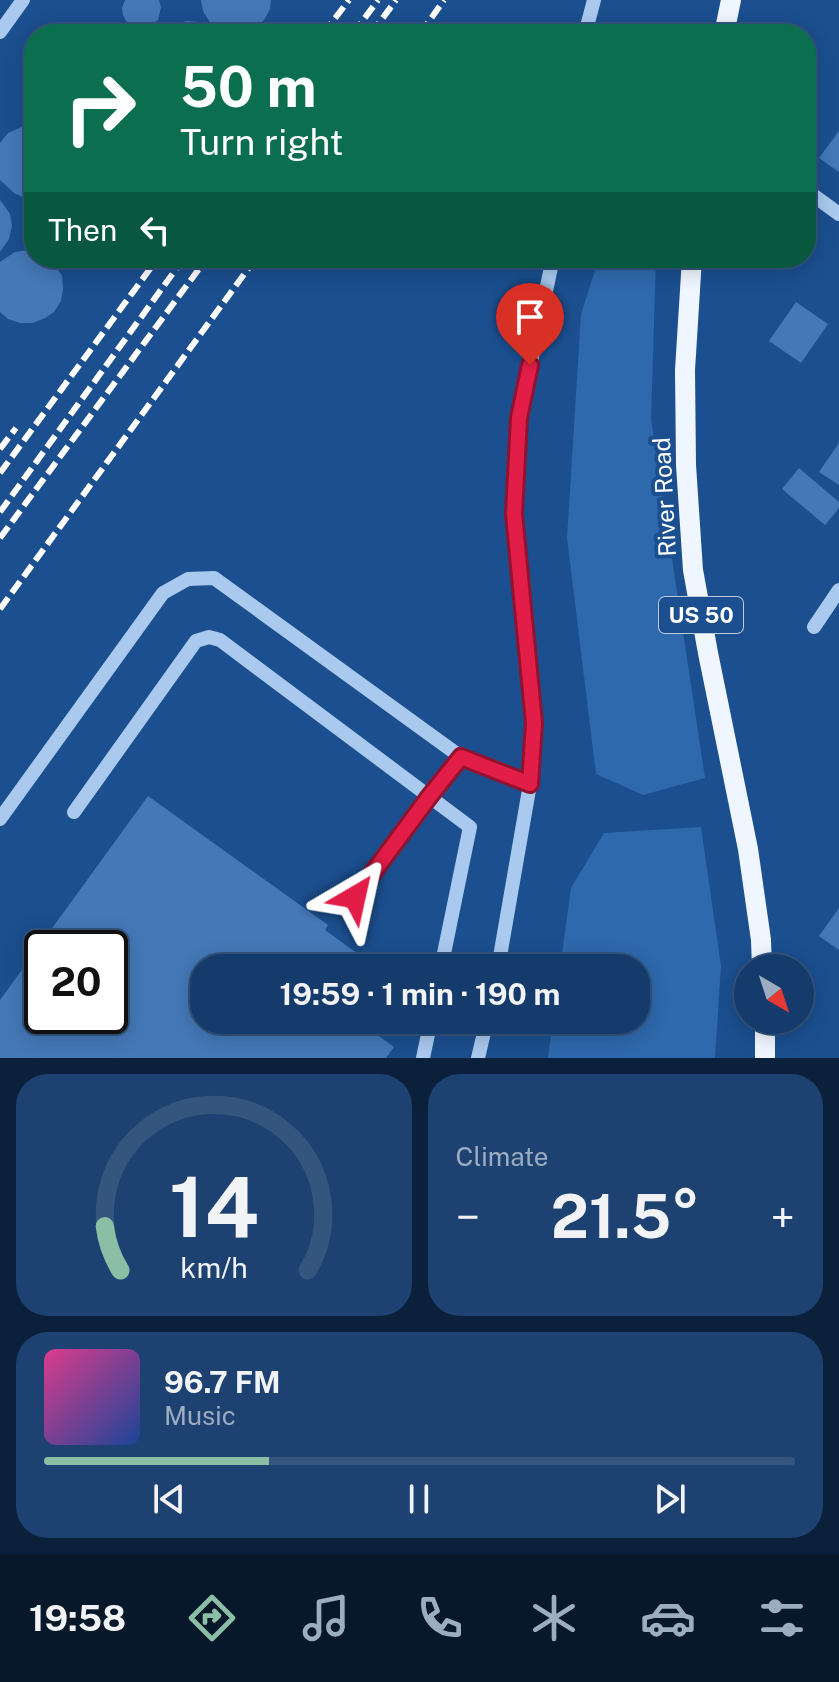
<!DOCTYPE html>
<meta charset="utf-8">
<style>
:root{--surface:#143b6b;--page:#1d4271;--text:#f1f3f6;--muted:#9dadc1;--line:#33557e;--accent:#8abfa5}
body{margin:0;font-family:"Public Sans",sans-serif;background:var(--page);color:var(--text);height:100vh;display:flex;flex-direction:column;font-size:30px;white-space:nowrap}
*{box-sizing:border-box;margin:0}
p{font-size:26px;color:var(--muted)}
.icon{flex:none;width:44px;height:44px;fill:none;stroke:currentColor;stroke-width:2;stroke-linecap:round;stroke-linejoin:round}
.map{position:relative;height:1058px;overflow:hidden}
.drawer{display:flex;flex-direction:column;gap:16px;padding:16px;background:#0b203b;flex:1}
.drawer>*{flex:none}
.banner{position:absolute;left:24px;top:24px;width:792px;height:244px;border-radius:32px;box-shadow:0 4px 20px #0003,0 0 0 2px var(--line);background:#0b6e4f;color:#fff;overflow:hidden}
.needle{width:52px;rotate:141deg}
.tools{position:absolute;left:734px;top:954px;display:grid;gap:16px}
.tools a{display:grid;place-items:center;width:80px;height:80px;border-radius:50%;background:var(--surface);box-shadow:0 4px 20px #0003,0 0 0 2px var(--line);font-size:40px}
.speed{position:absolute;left:24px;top:930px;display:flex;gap:16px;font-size:40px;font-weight:700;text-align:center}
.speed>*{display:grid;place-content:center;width:104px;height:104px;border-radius:50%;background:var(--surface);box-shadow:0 4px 20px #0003,0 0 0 2px var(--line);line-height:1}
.speed .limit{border:4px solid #111;border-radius:12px;background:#fff;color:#111}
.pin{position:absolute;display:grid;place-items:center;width:68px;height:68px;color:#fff;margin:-82px -34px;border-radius:50% 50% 50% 0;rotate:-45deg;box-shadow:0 0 8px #0007}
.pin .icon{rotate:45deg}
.me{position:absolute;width:88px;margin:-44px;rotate:36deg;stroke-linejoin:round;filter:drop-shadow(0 0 6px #0008)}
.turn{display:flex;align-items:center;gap:28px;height:168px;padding:0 24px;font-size:36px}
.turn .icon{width:104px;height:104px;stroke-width:2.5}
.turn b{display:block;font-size:56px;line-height:68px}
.then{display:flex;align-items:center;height:76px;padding:0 24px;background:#0003;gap:16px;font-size:30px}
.big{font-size:60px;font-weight:700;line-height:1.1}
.drawer .widget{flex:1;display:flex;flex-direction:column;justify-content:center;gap:12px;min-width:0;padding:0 28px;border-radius:32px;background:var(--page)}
.drawer .dial{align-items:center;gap:0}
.dial svg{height:208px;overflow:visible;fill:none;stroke:var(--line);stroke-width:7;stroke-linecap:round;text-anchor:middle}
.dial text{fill:var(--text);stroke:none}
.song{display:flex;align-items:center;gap:24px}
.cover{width:96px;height:96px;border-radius:12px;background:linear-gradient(135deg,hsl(330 70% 55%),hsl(220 70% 35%))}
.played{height:8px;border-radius:4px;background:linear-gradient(90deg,var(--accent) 30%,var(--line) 30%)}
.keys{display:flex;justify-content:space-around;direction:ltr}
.heat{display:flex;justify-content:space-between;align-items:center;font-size:44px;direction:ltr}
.drawer .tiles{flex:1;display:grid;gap:16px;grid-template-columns:1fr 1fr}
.widget:last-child{grid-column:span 2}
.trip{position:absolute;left:190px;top:954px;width:460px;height:80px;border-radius:32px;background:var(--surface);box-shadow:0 4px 20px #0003,0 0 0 2px var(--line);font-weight:700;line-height:80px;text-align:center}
.tab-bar{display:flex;height:128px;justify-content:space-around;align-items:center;background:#08182b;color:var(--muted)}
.tab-bar .icon{width:56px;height:56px}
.tab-bar .current{color:var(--accent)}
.tab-bar b{font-size:36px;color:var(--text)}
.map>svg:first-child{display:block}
.green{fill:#2e69ad}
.building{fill:#4478b7;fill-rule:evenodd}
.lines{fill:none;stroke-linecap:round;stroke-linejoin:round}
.minor{stroke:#a9c9ee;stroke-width:14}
.major{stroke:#f0f6ff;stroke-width:20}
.rail{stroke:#fff;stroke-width:6;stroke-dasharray:14 6;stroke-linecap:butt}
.route-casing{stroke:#92132f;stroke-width:20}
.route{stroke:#e11d48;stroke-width:14}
.labels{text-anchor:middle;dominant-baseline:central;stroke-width:8;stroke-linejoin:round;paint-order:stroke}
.shield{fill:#1b4f8f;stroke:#bbcadd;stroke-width:2}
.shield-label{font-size:22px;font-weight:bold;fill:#fff}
.street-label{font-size:24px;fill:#fff;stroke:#1b4f8f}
</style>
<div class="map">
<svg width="839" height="1058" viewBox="0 0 839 1058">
<rect width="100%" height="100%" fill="#1b4f8f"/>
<g class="green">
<path d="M599,258h57l-5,161 54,359 -62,17 -47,-21 -29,-236 14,-224z"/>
<path d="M701,827l20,139 -6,92h-167l5,-38h83v-52h-76l11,-80 33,-55z"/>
</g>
<g class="building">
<path d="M125,0h34l2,7 -3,13 -10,7h-14l-8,-6 -3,-6 -1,-7z"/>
<path d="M201,0h70l-1,9 -6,11 -10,9 -12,4 -12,1 -12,-5 -9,-8 -6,-10z"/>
<path d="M186,21l13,1 12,5 7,7h-58l13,-9z"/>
<path d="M24,126h10v72h-9l-11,-5 -14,-13v-37l8,-10z"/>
<path d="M839,131v41l-20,-14z"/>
<path d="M0,200l10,14 2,12 -3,13 -9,13z"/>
<path d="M28,250l6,1v7l17,1 11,17 1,12 -2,13 -7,11 -9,6 -12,5h-13l-12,-4 -8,-7v-50l15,-10z"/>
<path d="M796,302l32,22 -27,39 -32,-22z"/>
<path d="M839,443v42l-20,-13z"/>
<path d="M799,468l40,34v6l-14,17 -43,-36z"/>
<path d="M148,796l180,129 -3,5 40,29 -6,9h-155v52h153l37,27 -8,11h-386v-58zM42,948h68v68h-68z"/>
<path d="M839,908v42l-20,-14z"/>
</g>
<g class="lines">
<g class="minor">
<path d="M0,32l23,-32"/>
<path d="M585,34l9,-34"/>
<path d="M806,190l33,24"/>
<path d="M814,627l25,-37"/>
<path d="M74,812l122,-171 13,-4 11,3 250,187 -29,141"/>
<path d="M0,819l163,-226 25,-14 26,-1 247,179 69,27"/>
<path d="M355,897l74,-100 32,-40"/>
<path d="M498,968l32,-184 4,-61 -20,-209 5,-96 34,-160"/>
<path d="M423,1058l8,-38"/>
<path d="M478,1058l9,-38"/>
</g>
<g class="major">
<path d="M724,34l7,-34"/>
<path d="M692,258l-7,112 1,95 7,105 15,83 40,196 13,91 1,28"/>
<path d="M765,1020v38"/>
</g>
<g class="rail">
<path d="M323,34l26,-34"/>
<path d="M353,34l25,-34"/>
<path d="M371,34l25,-34"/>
<path d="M420,34l24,-34"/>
<path d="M0,449l16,-21"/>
<path d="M0,473l158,-215"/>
<path d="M0,512l184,-254"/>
<path d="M0,538l207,-280"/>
<path d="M0,609l256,-351"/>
</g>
</g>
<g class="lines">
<g class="route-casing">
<path id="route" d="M355,897l74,-100 32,-40 69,27 4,-61 -20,-209 5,-96 11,-53"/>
</g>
<use href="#route" class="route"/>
</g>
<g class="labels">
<rect class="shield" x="659" y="597" width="84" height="36" rx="6"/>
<g class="shield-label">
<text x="701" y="615">US 50</text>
</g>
<g class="street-label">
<text transform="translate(664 497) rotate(-93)">River Road</text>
</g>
</g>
</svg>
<div class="tools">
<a><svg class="needle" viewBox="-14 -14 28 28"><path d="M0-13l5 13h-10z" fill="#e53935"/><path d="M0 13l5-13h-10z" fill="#9dadc1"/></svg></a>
</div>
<div class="speed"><div class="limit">20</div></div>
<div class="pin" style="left:530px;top:365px;background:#d93025"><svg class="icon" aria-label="arrive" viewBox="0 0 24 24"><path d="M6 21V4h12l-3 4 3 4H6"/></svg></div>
<svg class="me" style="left:355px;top:897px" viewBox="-20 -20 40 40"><path d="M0-17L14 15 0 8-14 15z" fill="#e11d48" stroke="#fff" stroke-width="4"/></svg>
<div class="trip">19:59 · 1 min · 190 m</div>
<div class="banner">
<div class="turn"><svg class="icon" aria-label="right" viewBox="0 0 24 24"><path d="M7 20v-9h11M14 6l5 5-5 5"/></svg><div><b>50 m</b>Turn right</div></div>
<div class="then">Then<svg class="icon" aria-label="left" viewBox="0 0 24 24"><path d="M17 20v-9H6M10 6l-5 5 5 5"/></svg></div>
</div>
</div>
<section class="drawer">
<div class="tiles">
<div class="widget dial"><svg viewBox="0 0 100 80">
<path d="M14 69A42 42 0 1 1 86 69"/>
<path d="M14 69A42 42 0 0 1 8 52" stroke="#8abfa5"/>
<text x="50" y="56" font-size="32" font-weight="700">14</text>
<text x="50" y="72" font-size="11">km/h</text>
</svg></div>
<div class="widget"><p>Climate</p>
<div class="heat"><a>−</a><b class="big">21.5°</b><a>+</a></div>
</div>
<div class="widget">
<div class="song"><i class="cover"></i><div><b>96.7 FM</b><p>Music</p></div></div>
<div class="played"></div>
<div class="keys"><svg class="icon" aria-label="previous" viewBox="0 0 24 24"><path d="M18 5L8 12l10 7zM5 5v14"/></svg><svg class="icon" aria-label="pause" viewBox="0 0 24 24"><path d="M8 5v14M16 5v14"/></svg><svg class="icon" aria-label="next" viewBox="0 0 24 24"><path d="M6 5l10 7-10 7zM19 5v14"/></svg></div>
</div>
</div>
</section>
<nav class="tab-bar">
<b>19:58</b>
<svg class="icon current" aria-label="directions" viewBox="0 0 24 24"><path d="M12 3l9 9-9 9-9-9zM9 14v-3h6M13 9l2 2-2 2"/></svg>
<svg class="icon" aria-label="music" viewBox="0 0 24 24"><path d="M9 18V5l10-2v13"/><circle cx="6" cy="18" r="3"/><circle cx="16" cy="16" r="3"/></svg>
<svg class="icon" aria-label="phone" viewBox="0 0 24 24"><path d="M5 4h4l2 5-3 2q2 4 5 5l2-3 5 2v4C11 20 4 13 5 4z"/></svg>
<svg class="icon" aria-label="climate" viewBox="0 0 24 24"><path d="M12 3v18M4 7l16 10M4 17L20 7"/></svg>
<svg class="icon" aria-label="car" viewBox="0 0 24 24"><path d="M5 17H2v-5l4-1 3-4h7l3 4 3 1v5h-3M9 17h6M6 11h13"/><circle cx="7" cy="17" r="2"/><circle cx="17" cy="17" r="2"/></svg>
<svg class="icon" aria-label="filters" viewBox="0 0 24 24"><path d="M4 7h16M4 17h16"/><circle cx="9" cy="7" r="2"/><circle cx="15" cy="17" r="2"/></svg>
</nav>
